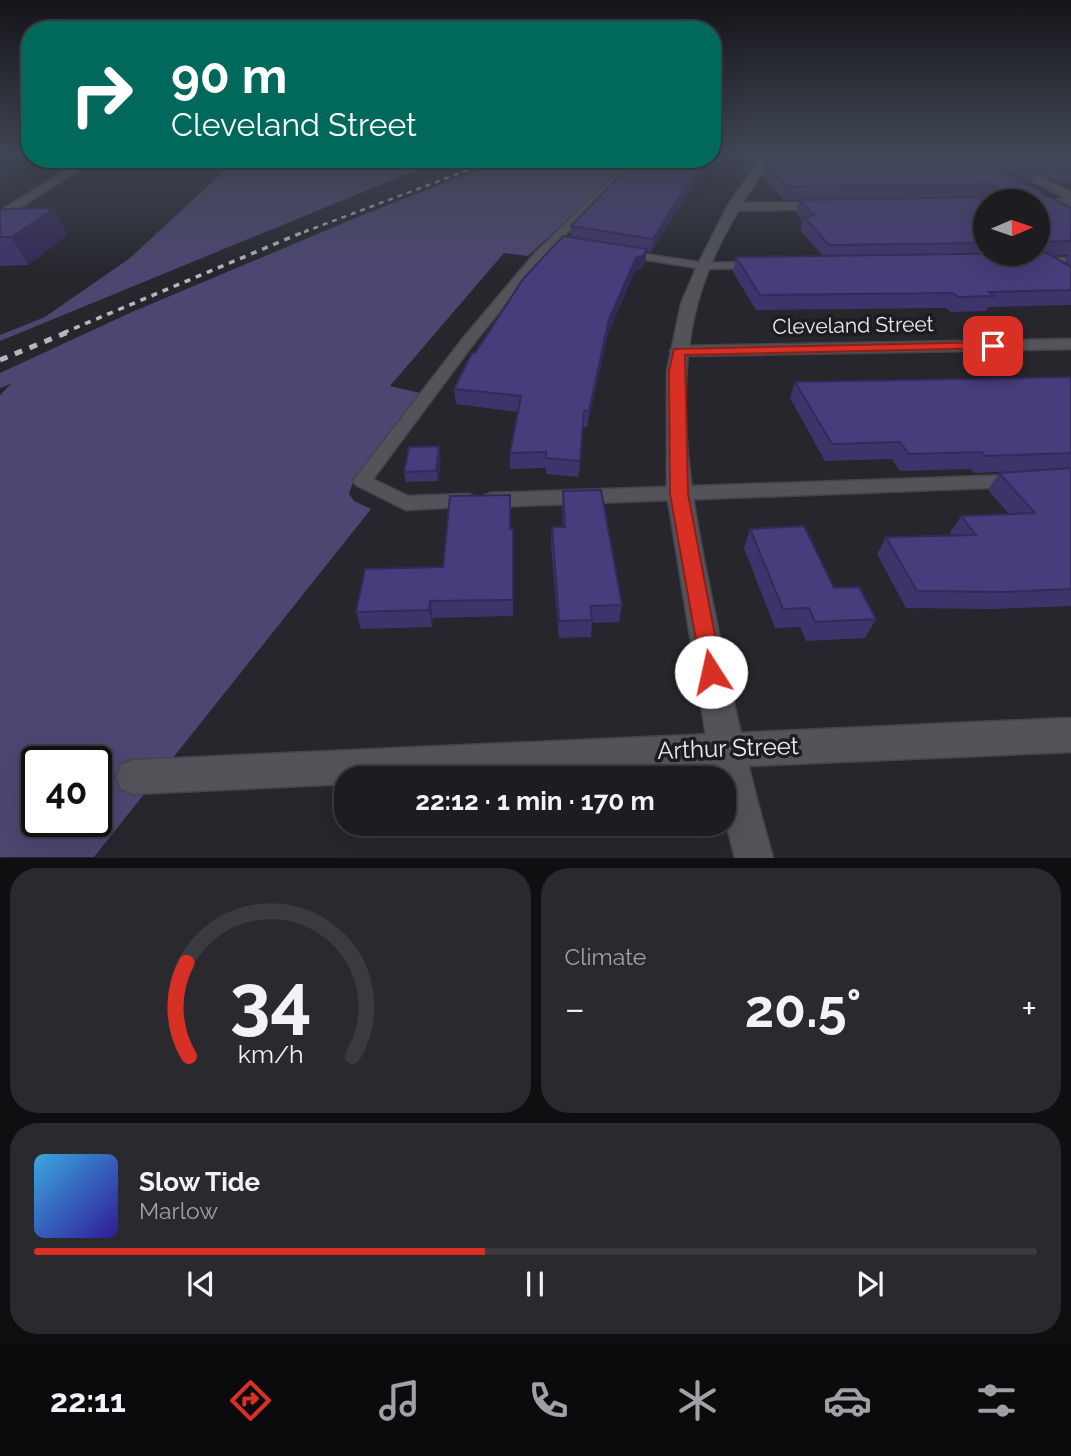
<!DOCTYPE html>
<meta charset="utf-8">
<style>
:root{--surface:#1c1c21;--page:#29292e;--text:#f1f3f6;--muted:#a0a1a5;--line:#3a3a3f;--accent:#d93025}
body{margin:0;font-family:Raleway,sans-serif;background:var(--page);color:var(--text);height:100vh;display:flex;flex-direction:column;font-size:26px;white-space:nowrap}
*{box-sizing:border-box;margin:0}
p{font-size:23px;color:var(--muted)}
.icon{flex:none;width:38px;height:38px;fill:none;stroke:currentColor;stroke-width:2;stroke-linecap:round;stroke-linejoin:round}
.map{position:relative;height:858px;overflow:hidden}
.drawer{display:flex;flex-direction:column;gap:10px;padding:10px;background:#0f0f12;flex:1}
.drawer>*{flex:none}
.hud{position:absolute;left:21px;top:21px;width:700px;height:147px;border-radius:28px;box-shadow:0 7px 28px #0002,0 0 0 2px var(--line);background:#00695c;color:#fff;overflow:hidden}
.needle{width:46px;rotate:88deg}
.tools{position:absolute;left:973px;top:189px;display:grid;gap:14px}
.tools a{display:grid;place-items:center;width:77px;height:77px;border-radius:50%;background:var(--surface);box-shadow:0 7px 28px #0002,0 0 0 2px var(--line);font-size:35px}
.speed{position:absolute;left:21px;top:746px;display:flex;gap:14px;font-size:35px;font-weight:700;text-align:center}
.speed>*{display:grid;place-content:center;width:91px;height:91px;border-radius:50%;background:var(--surface);box-shadow:0 7px 28px #0002,0 0 0 2px var(--line);line-height:1}
.speed .limit{border:4px solid #111;border-radius:10px;background:#fff;color:#111}
.pin{position:absolute;display:grid;place-items:center;width:60px;height:60px;color:#fff;margin:-30px;border-radius:14px;box-shadow:0 4px 10px #0006}
.me{position:absolute;width:77px;margin:-38px;rotate:350deg;stroke-linejoin:round;filter:drop-shadow(0 0 5px #0008)}
.turn{display:flex;align-items:center;gap:24px;height:147px;padding:0 35px;font-size:32px}
.turn .icon{width:91px;height:91px;stroke-width:2.5}
.turn b{display:block;font-size:49px;line-height:60px}
.big{font-size:52px;font-weight:700;line-height:1.1}
.drawer .widget{flex:1;display:flex;flex-direction:column;justify-content:center;gap:10px;min-width:0;padding:0 24px;border-radius:28px;background:var(--page)}
.drawer .dial{align-items:center;gap:0}
.dial svg{height:182px;overflow:visible;fill:none;stroke:var(--line);stroke-width:7;stroke-linecap:round;text-anchor:middle}
.dial text{fill:var(--text);stroke:none}
.song{display:flex;align-items:center;gap:21px}
.cover{width:84px;height:84px;border-radius:10px;background:linear-gradient(135deg,hsl(200 70% 55%),hsl(250 70% 35%))}
.played{height:7px;border-radius:4px;background:linear-gradient(90deg,var(--accent) 45%,var(--line) 45%)}
.keys{display:flex;justify-content:space-around;direction:ltr}
.heat{display:flex;justify-content:space-between;align-items:center;font-size:38px;direction:ltr}
.drawer .tiles{flex:1;display:grid;gap:10px;grid-template-columns:1fr 1fr}
.widget:last-child{grid-column:span 2}
.trip{position:absolute;left:334px;top:766px;width:402px;height:70px;border-radius:28px;background:var(--surface);box-shadow:0 7px 28px #0002,0 0 0 2px var(--line);font-weight:700;line-height:70px;text-align:center}
.dock{display:flex;height:112px;justify-content:space-around;align-items:center;background:#0b0b0d;color:var(--muted)}
.dock .icon{width:49px;height:49px}
.dock .current{color:var(--accent)}
.dock b{font-size:32px;color:var(--text)}
.map>svg:first-child{display:block}
.green{fill:#4c4671;fill-rule:evenodd}
.lines{fill:none;stroke-linecap:round;stroke-linejoin:round}
.lane-casing{stroke:#444449;stroke-width:3}
.street-casing{stroke:#444449;stroke-width:3}
.secondary-casing{stroke:#444449;stroke-width:3}
.lane{fill:#53535a;fill-rule:evenodd}
.street{fill:#53535a;fill-rule:evenodd}
.secondary{fill:#53535a;fill-rule:evenodd}
.rail-far2{stroke:#b8b8bc;stroke-width:2.5;stroke-dasharray:5 5;stroke-linecap:butt}
.rail-far1{stroke:#b8b8bc;stroke-width:3.5;stroke-dasharray:6 6;stroke-linecap:butt}
.rail{stroke:#b8b8bc;stroke-width:5;stroke-dasharray:8 8;stroke-linecap:butt}
.wall{fill:#3e346b;fill-rule:evenodd}
.shaded-wall{fill:#322a57}
.building{fill:#483c7c;stroke:#322a57;stroke-width:2}
.route{fill:#d93025;stroke:#8d1f18;stroke-width:2}
.labels{text-anchor:middle;dominant-baseline:central;stroke-width:7;stroke-linejoin:round;paint-order:stroke}
.street-label{font-size:21px;fill:#ececf0;stroke:#1d1c22}
.near-street-label{font-size:24px;fill:#ececf0;stroke:#1d1c22}
</style>
<div class="map">
<svg width="1071" height="858" viewBox="0 0 1071 858">
<rect width="100%" height="100%" fill="#26262c"/>
<g class="green">
<path d="M237,159h206l-443,182v-6l45,-18 85,-59z"/>
<path d="M524,159h109l-105,97 -24,-3 -114,133 30,7 -68,92 -3,9 5,7 17,8 -277,348h-94v-462l11,-11 -11,4v-15l132,-61 228,-96 133,-52zM37,761h59v60h-59z"/>
</g>
<g class="lines">
<g class="lane-casing">
<g id="lane">
<path d="M632,159h9l-98,98 -69,86 -101,136 35,17 60,-2 6,2 3,5 -3,5 -68,4 -50,-25 -3,-4 3,-4 108,-140 71,-84z"/>
<path d="M993,159h78v4h-75z"/>
<path d="M626,251l78,12 50,-1 5,3 -5,3 -50,1 -82,-13v-4z"/>
<path d="M1038,258h33v6l-37,-1 -1,-2z"/>
<path d="M1014,475l6,2 3,4 -3,4 -6,2 -523,20 -6,-2 -3,-5 3,-5 6,-2z"/>
</g>
</g>
<g class="street-casing">
<g id="street">
<path d="M84,159h13l-97,61v-9z"/>
<path d="M1071,198v8l-33,1v-6h-5z"/>
<path d="M826,202l6,4 -2,3 -97,2 -6,-4 6,-4z"/>
<path d="M1071,339v10l-392,7 -9,-5 9,-5z"/>
<path d="M1071,718v34l-626,27h-99v5l-213,10 -12,-5 -5,-12 5,-12 12,-5z"/>
</g>
</g>
<g class="secondary-casing">
<g id="secondary">
<path d="M764,153h10c-30,47 -63,97 -77,152 -26,100 -3,206 17,304 17,84 35,166 59,249h-38l-11,-43v-36h-8l-8,-31 -41,-254v-123l14,-67 16,-38 30,-59z"/>
<path d="M977,153h14l80,39v9z"/>
</g>
</g>
<use href="#lane" class="lane"/>
<use href="#street" class="street"/>
<use href="#secondary" class="secondary"/>
<path class="rail-far2" d="M304,232l193,-73"/>
<path class="rail-far1" d="M63,333l245,-103"/>
<path class="rail" d="M0,360l68,-28"/>
</g>
<g class="wall">
<path d="M712,153h13l-39,43 -35,56 -5,-1 -1,11 -4,7 -6,2 -27,63 -21,93h-4l-4,50 -33,-3v-6l-36,1v-16l8,-41 -62,-8 -2,-15 21,-36 96,-116v-11z"/>
<path d="M821,153h160v2h20l-3,-2h73v30h-12l-23,-11 -5,11h-5l17,13 28,12v97l-83,2 -2,4 -35,1 -5,-4 -190,2 -23,-38 3,-15 87,-1 -23,-26 3,-9 -7,-8 3,-13 187,-3 -202,3 -22,-24 3,-12 58,-9zM1007,157h21l-4,8zM985,201h53v53h-53zM1068,255l-4,8 -13,-7z"/>
<path d="M54,208l13,27 -39,30 -28,1v-57z"/>
<path d="M1071,377v229l-79,3 -86,-1 -29,-54 9,-17 66,-1 -2,-3 11,-17 48,-2 -21,-24 11,-17 23,-2 -48,2 -3,-4 -71,2 -8,-12 -67,2 -35,-63 5,-16z"/>
<path d="M441,455l-3,26 -32,1 -2,-10z"/>
<path d="M563,491l59,114 -3,17 -27,1 -1,14 -32,1 -8,-94 1,-17h11l-1,-19z"/>
<path d="M511,529l3,16 -1,71 -80,2 -1,9 -71,2 -5,-17 87,-45z"/>
<path d="M750,529l126,90 -11,19 -59,3 -6,-14 -25,1 -31,-80z"/>
</g>
<g class="shaded-wall">
<path d="M716,153h9l-39,43 -35,56 2,-13 34,-55 24,-25h1z"/>
<path d="M54,208l13,27 -39,30 -16,-28z"/>
<path d="M647,249l-2,13 -4,7 -6,2 -27,63 -21,93 2,-16 20,-92 27,-61z"/>
<path d="M439,446l2,9 -3,26 -2,-10z"/>
<path d="M513,529l1,16 -1,71z"/>
<path d="M430,601l3,17 -1,9 -3,-17z"/>
</g>
<g class="building">
<path d="M1071,154v17h-6l-36,-16z"/>
<path d="M771,155h232l34,16 -32,1 37,20 1,4 7,1 21,11v33l-33,1v-41h-53v42l-156,2 -25,-28 10,-2 -15,-15 192,-3 7,-10 -7,-3 -204,3 -22,-23z"/>
<path d="M639,159h72l-24,25 -34,55 -82,-13 55,-57z"/>
<path d="M54,208l-42,29h-12v-28z"/>
<path d="M563,236l84,13 -4,7 -7,2 -27,61 -20,92h-5l-4,50 -34,-3v-6l-36,1 11,-57 -67,-7 18,-36h3l48,-74z"/>
<path d="M1047,253l24,14v23l-82,2 5,4 -36,1 -5,-4 -193,2 -24,-38z"/>
<path d="M1071,377v76l-86,3 -3,-4 -73,2 -9,-12 -68,2 -37,-62z"/>
<path d="M439,446l-3,25 -32,1 5,-25z"/>
<path d="M1071,468v121l-65,3 -89,-1 -31,-54 90,-2 -15,-19 74,-3 -36,-40z"/>
<path d="M601,490l21,115 -32,1 2,14 -33,1 -7,-94h13l-2,-36z"/>
<path d="M510,495v34h3v71l-83,1 -1,9 -73,2 9,-43 78,-2 7,-71z"/>
<path d="M804,526l30,62 25,-1 17,32 -61,3 -6,-14 -26,1 -33,-80z"/>
</g>
<linearGradient id="sky" x2="0" y2="1"><stop stop-color="#151518"/><stop offset="0.56" stop-color="#414756"/><stop offset="1" stop-color="#414756" stop-opacity="0"/></linearGradient>
<rect width="1071" height="274" fill="url(#sky)"/>
<path class="route" d="M993,342l7,4 -2,2 -313,7 3,139 34,178 -3,7 -8,3 -8,-3 -33,-185 -1,-123 5,-22z"/>
<g class="labels">
<g class="street-label">
<text transform="translate(853 325) rotate(-1)">Cleveland Street</text>
</g>
<g class="near-street-label">
<text transform="translate(728 748) rotate(-2)">Arthur Street</text>
</g>
</g>
</svg>
<div class="tools">
<a><svg class="needle" viewBox="-14 -14 28 28"><path d="M0-13l5 13h-10z" fill="#e53935"/><path d="M0 13l5-13h-10z" fill="#a0a1a5"/></svg></a>
</div>
<div class="speed"><div class="limit">40</div></div>
<div class="pin" style="left:993px;top:346px;background:#d93025"><svg class="icon" aria-label="arrive" viewBox="0 0 24 24"><path d="M6 21V4h12l-3 4 3 4H6"/></svg></div>
<svg class="me" style="left:711px;top:672px" viewBox="-20 -20 40 40"><circle r="19" fill="#fff"/><path d="M0-13L10 11 0 6-10 11z" fill="#d93025"/></svg>
<div class="trip">22:12 · 1 min · 170 m</div>
<div class="hud">
<div class="turn"><svg class="icon" aria-label="right" viewBox="0 0 24 24"><path d="M7 20v-9h11M14 6l5 5-5 5"/></svg><div><b>90 m</b>Cleveland Street</div></div>
</div>
</div>
<section class="drawer">
<div class="tiles">
<div class="widget dial"><svg viewBox="0 0 100 80">
<path d="M14 69A42 42 0 1 1 86 69"/>
<path d="M14 69A42 42 0 0 1 13 28" stroke="#d93025"/>
<text x="50" y="56" font-size="32" font-weight="700">34</text>
<text x="50" y="72" font-size="11">km/h</text>
</svg></div>
<div class="widget"><p>Climate</p>
<div class="heat"><a>−</a><b class="big">20.5°</b><a>+</a></div>
</div>
<div class="widget">
<div class="song"><i class="cover"></i><div><b>Slow Tide</b><p>Marlow</p></div></div>
<div class="played"></div>
<div class="keys"><svg class="icon" aria-label="previous" viewBox="0 0 24 24"><path d="M18 5L8 12l10 7zM5 5v14"/></svg><svg class="icon" aria-label="pause" viewBox="0 0 24 24"><path d="M8 5v14M16 5v14"/></svg><svg class="icon" aria-label="next" viewBox="0 0 24 24"><path d="M6 5l10 7-10 7zM19 5v14"/></svg></div>
</div>
</div>
</section>
<nav class="dock">
<b>22:11</b>
<svg class="icon current" aria-label="directions" viewBox="0 0 24 24"><path d="M12 3l9 9-9 9-9-9zM9 14v-3h6M13 9l2 2-2 2"/></svg>
<svg class="icon" aria-label="music" viewBox="0 0 24 24"><path d="M9 18V5l10-2v13"/><circle cx="6" cy="18" r="3"/><circle cx="16" cy="16" r="3"/></svg>
<svg class="icon" aria-label="phone" viewBox="0 0 24 24"><path d="M5 4h4l2 5-3 2q2 4 5 5l2-3 5 2v4C11 20 4 13 5 4z"/></svg>
<svg class="icon" aria-label="climate" viewBox="0 0 24 24"><path d="M12 3v18M4 7l16 10M4 17L20 7"/></svg>
<svg class="icon" aria-label="car" viewBox="0 0 24 24"><path d="M5 17H2v-5l4-1 3-4h7l3 4 3 1v5h-3M9 17h6M6 11h13"/><circle cx="7" cy="17" r="2"/><circle cx="17" cy="17" r="2"/></svg>
<svg class="icon" aria-label="filters" viewBox="0 0 24 24"><path d="M4 7h16M4 17h16"/><circle cx="9" cy="7" r="2"/><circle cx="15" cy="17" r="2"/></svg>
</nav>
